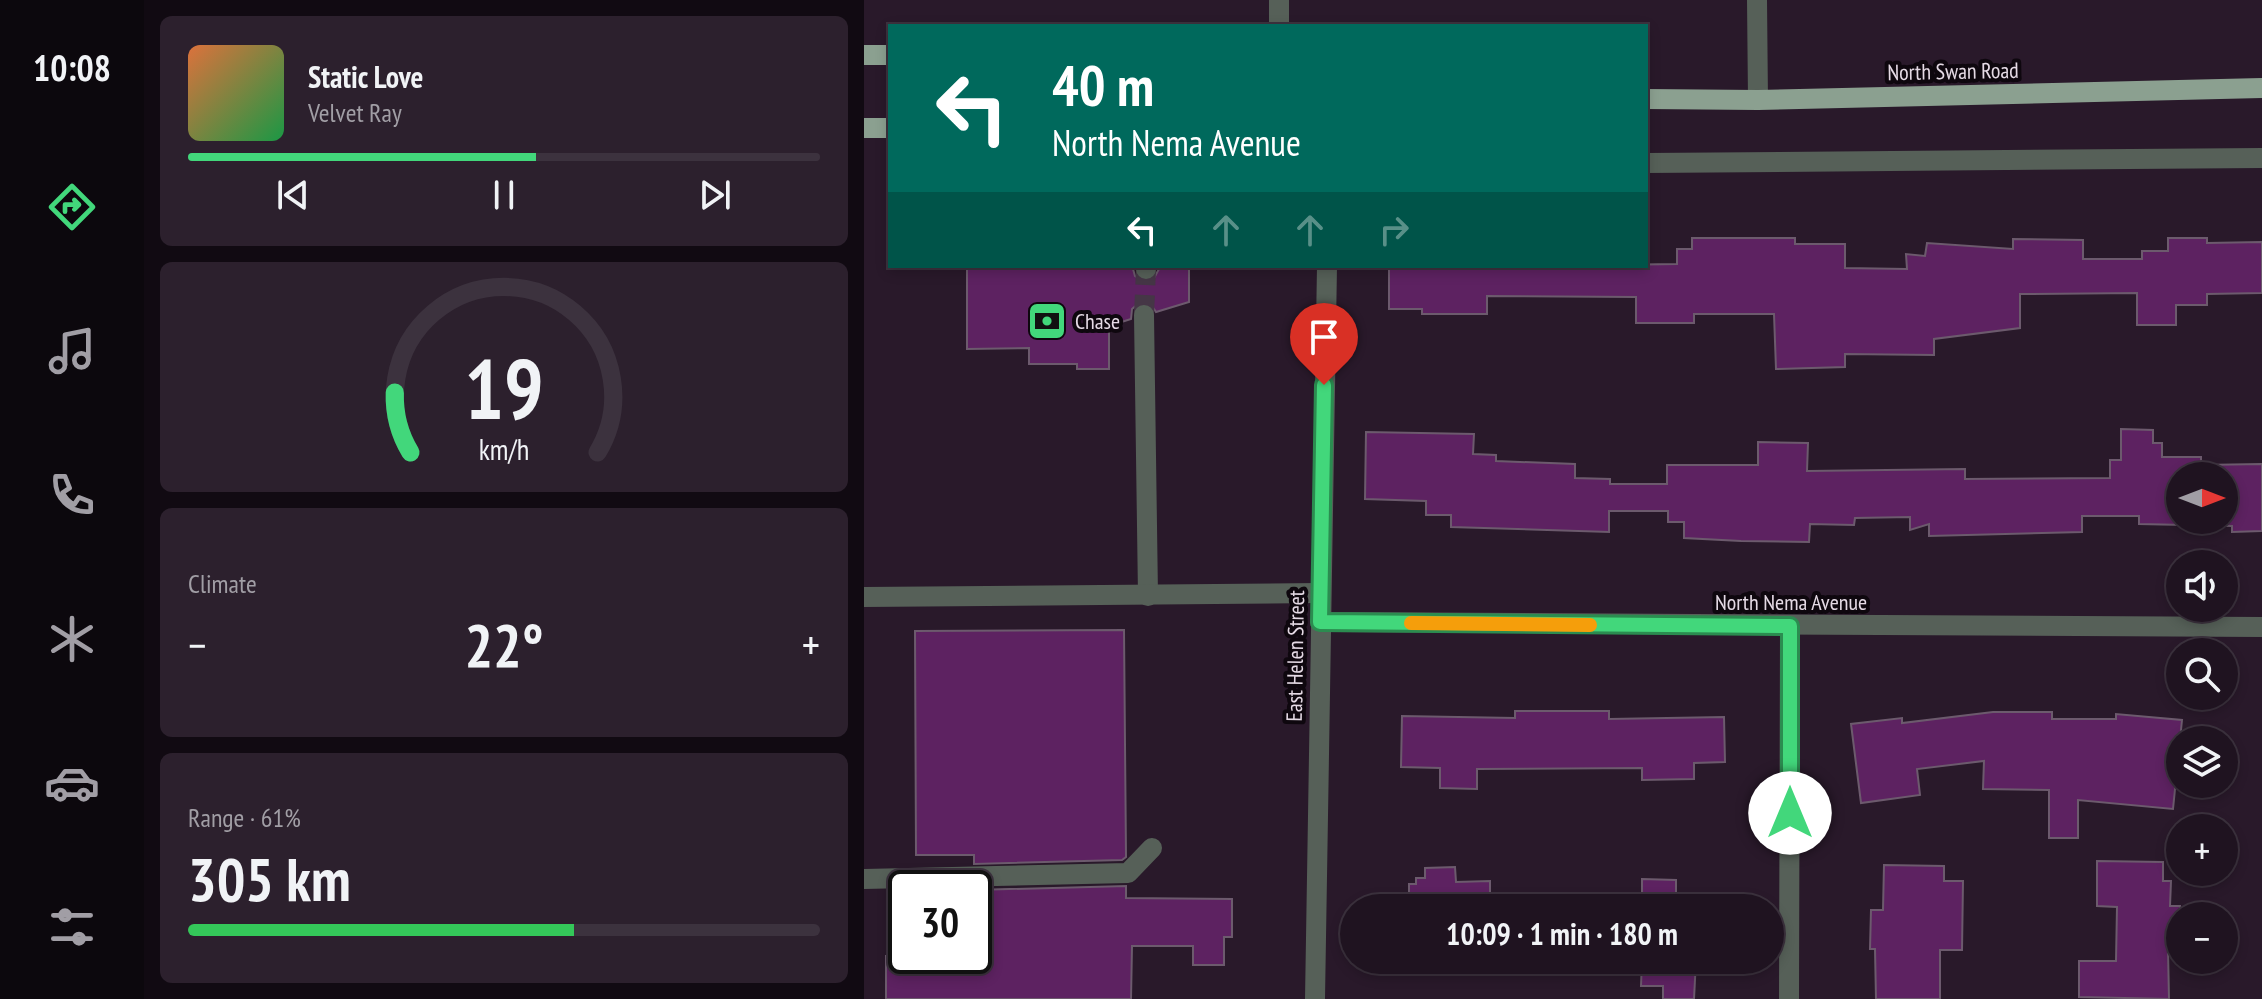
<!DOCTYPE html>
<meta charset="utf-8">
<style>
:root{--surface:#1f1320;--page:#2c202d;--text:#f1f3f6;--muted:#a19ea5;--line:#3c323e;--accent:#42d77b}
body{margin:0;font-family:"PT Sans Narrow",sans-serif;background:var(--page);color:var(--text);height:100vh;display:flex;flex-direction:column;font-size:30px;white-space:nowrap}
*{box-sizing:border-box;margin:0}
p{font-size:26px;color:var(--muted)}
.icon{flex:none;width:44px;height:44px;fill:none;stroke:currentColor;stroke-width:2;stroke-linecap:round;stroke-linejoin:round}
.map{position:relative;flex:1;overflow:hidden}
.panel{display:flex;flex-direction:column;gap:16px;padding:16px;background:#110a12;width:720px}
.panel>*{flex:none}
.banner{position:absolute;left:24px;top:24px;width:760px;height:244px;border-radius:0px;box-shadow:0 4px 12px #0003,0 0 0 2px var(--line);background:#00695c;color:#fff;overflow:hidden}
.needle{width:52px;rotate:90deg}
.fabs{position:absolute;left:1302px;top:462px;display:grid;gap:16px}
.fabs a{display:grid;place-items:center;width:72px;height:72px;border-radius:50%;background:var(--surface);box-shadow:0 4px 12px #0003,0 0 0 2px var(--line);font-size:40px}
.speed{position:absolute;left:24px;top:870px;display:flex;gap:16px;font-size:40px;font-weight:700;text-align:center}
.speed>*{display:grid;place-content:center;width:104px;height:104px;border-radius:50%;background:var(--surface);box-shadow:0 4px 12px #0003,0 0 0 2px var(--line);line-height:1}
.speed .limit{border:4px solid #111;border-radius:12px;background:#fff;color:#111}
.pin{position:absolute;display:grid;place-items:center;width:68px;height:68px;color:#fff;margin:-82px -34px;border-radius:50% 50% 50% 0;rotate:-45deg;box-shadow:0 0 8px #0007}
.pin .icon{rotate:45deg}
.me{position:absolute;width:88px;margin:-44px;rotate:0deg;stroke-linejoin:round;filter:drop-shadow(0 0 6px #0008)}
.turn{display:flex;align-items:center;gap:28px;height:168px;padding:0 32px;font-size:36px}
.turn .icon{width:104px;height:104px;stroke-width:2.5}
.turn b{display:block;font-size:56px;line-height:68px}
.lanes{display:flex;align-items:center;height:76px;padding:0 32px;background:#0003;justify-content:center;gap:40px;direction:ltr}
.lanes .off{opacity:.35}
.big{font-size:60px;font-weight:600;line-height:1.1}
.panel .tile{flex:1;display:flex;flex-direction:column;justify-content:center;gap:12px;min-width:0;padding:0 28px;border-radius:12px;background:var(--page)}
.panel .dial{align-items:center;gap:0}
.dial svg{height:208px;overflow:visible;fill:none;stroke:var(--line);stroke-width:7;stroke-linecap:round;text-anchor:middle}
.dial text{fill:var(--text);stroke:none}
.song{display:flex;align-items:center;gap:24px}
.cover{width:96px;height:96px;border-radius:12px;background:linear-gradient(135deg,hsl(20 70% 55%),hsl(140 70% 35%))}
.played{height:8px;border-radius:4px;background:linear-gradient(90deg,var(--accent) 55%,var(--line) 55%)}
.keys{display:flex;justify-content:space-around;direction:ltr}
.heat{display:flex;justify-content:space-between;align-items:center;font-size:44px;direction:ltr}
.charge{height:12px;border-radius:6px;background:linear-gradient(90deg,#34c759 61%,var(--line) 0)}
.trip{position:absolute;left:476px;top:894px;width:444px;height:80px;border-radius:40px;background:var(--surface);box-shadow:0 4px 12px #0003,0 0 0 2px var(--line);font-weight:600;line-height:80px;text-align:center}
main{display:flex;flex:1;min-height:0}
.tab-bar{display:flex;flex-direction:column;width:144px;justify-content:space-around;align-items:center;background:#0c080d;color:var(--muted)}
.tab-bar .icon{width:56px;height:56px}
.tab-bar .selected{color:var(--accent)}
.tab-bar b{font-size:36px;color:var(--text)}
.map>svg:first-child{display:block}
.building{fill:#5d2261;stroke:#6c5a6d;stroke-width:2;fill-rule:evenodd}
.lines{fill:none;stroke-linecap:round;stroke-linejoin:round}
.minor-tunnel{stroke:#453646;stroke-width:20;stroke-dasharray:20 10;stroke-linecap:butt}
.minor{stroke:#566058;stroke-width:20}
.major{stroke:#8ba090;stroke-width:20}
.route-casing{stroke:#2b8c50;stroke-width:20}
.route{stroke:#42d77b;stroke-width:14}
.slow{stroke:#f59e0b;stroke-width:14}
.labels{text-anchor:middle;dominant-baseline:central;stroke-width:8;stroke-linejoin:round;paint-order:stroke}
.street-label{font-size:22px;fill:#e5dae5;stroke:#0e070e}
.poi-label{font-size:22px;fill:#e5dae5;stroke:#0e070e;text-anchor:start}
</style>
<main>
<nav class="tab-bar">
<b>10:08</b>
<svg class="icon selected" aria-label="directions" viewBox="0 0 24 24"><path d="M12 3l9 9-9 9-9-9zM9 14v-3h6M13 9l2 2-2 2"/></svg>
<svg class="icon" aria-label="music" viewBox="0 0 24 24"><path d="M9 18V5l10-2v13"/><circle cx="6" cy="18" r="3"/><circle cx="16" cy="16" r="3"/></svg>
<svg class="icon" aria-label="phone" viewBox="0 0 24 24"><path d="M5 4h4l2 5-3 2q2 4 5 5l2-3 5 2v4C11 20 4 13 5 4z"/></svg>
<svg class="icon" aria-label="climate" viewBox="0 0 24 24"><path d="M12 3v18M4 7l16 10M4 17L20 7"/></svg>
<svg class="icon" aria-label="car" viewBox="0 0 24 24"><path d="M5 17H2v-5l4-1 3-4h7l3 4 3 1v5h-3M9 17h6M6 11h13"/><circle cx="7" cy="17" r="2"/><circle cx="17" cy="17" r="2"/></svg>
<svg class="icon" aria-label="filters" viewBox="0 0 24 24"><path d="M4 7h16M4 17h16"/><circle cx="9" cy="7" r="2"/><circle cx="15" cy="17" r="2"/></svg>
</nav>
<section class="panel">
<div class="tile">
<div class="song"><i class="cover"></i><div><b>Static Love</b><p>Velvet Ray</p></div></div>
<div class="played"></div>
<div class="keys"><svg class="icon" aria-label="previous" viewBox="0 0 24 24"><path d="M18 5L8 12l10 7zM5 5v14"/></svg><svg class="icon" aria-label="pause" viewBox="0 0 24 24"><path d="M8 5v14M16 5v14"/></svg><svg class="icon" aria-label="next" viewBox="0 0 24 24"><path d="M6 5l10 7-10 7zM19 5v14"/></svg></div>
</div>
<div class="tile dial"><svg viewBox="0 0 100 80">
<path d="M14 69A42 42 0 1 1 86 69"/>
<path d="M14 69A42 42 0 0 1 8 46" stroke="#42d77b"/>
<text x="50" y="56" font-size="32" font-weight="700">19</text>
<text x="50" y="72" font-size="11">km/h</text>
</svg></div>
<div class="tile"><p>Climate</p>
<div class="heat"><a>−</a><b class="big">22°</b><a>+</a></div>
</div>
<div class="tile"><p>Range · 61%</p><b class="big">305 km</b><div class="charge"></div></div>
</section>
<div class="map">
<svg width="1398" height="999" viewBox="0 0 1398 999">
<rect width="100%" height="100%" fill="#29192a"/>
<g class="building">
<path d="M828,238h103v6h50v24l62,1 -1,-15 19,2 2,-13 86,6v-10l70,1v19h59v-8h26v-13h39v5l55,-1v51l-55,1v11h-31v20h-39v-32l-117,1v34l-86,11v16l-89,-1v13l-69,2 -2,-55h-80v9h-58v-26l-149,-1v18h-65v-5h-33v-41l288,-4v-15h15z"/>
<path d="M103,266h146v3h20l2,7 10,6 8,-2 6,-11h30v33l-33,10 -6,-9 -12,1 -6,5 -1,10 -22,7v43h-32v-5h-48v-16l-62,1z"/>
<path d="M1257,429l32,1v13h9v14h39v8l61,-1v67l-30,1v-6l-93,-2v-8h-57v16l-153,4v-12l-19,6v-13l-55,1 -1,7 -44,-1 -1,18 -68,-1 -57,-3v-16h-16v-11h-59v21l-158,-5v-12h-25v-14l-61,-2 1,-67 108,2 -1,20 23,1v6l79,3v14l35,1v5h57v-19h91v-23l50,1 -1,28 158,-2v10l145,-1v-18h11zM1316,476h44v44h-44z"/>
<path d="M260,630l2,227 -4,3 -148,4v-9h-58l-1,-224z"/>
<path d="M651,711h94v8l115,-2 1,45 -31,1v16l-52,1v-12l-165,1v20l-37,-1v-20l-39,-1 1,-51 113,2z"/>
<path d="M1129,712h59v7h64v-5l66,6 -9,89 -95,-9v38h-29v-48l-66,-1 1,-28 -67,8 3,26 -59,8 -10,-79 51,-6v5z"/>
<path d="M1233,861l66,1v19h8l-1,25h10v45l-12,-1 1,49 -90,-2v-36h37l1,-54 -20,-1z"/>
<path d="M1020,865l60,1v15h19l-1,69h-22v49h-64l-1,-50h-5l1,-39h12z"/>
<path d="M591,867l1,15 34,-1v27h-81v-24h7v-6h9v-10z"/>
<path d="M778,879l34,1v28h-34z"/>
<path d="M262,886v12l106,1v38h-8v28h-31v-19h-61l-1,53h-245v-43h88v-66z"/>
<path d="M555,960h64v8l-64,2z"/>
<path d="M778,960h54l-2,39h-31v-13h-22z"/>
</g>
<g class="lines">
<path class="minor-tunnel" d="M280,315l2,-46"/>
<g class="minor">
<path d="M415,0v26"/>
<path d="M893,0l1,100"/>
<path d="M782,163l616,-5"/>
<path d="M282,269v-3"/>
<path d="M280,315l4,281"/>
<path d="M0,597l456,-4"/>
<path d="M456,622l942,5"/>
<path d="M0,879l264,-6 24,-25"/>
<path d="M451,999l12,-733"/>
<path d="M925,999l1,-373"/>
</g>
<g class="major">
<path d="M0,55h26"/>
<path d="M782,99l112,1 504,-12"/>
<path d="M0,128h26"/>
</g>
</g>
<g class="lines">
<g class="route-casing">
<path id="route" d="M460,385l-4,237 470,4v187"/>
</g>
<use href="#route" class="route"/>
<path class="slow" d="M547,623l179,2"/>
</g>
<defs>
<g id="bank-square" transform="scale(2)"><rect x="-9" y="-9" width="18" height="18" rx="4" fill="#42d77b" stroke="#0e070e"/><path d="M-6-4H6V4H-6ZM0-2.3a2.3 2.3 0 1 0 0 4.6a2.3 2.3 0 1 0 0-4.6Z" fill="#111"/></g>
</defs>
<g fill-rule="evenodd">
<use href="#bank-square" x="183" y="321"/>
</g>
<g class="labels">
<g class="street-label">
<text transform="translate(1089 71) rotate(-1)">North Swan Road</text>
<text x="927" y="602">North Nema Avenue</text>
<text transform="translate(431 656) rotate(-89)">East Helen Street</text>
</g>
<g class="poi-label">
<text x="211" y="321">Chase</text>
</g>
</g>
</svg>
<div class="fabs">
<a><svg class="needle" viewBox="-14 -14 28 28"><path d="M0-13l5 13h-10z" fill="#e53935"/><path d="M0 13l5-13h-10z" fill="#a19ea5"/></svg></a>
<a><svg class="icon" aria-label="sound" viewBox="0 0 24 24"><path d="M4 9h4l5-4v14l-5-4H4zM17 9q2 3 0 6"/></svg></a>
<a><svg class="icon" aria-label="search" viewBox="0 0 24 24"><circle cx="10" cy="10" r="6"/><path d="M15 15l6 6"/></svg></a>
<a><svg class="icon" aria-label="layers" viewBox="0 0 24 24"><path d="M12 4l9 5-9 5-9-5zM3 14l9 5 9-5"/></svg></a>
<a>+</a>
<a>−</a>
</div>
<div class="speed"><div class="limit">30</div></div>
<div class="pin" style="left:460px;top:385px;background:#d93025"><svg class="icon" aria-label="arrive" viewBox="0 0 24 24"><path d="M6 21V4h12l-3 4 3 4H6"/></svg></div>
<svg class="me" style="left:926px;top:813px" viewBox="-20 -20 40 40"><circle r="19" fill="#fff"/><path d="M0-13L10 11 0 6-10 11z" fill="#42d77b"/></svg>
<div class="trip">10:09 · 1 min · 180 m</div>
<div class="banner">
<div class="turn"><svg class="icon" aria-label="left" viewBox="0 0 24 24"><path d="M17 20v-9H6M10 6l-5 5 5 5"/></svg><div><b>40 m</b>North Nema Avenue</div></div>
<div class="lanes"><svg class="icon" aria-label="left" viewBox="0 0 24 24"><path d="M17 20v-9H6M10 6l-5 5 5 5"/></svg><svg class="icon off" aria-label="ahead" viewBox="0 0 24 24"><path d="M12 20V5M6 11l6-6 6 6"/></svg><svg class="icon off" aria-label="ahead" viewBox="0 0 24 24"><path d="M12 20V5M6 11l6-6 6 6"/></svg><svg class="icon off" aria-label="right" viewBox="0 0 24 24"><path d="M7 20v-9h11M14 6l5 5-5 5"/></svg></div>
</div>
</div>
</main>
